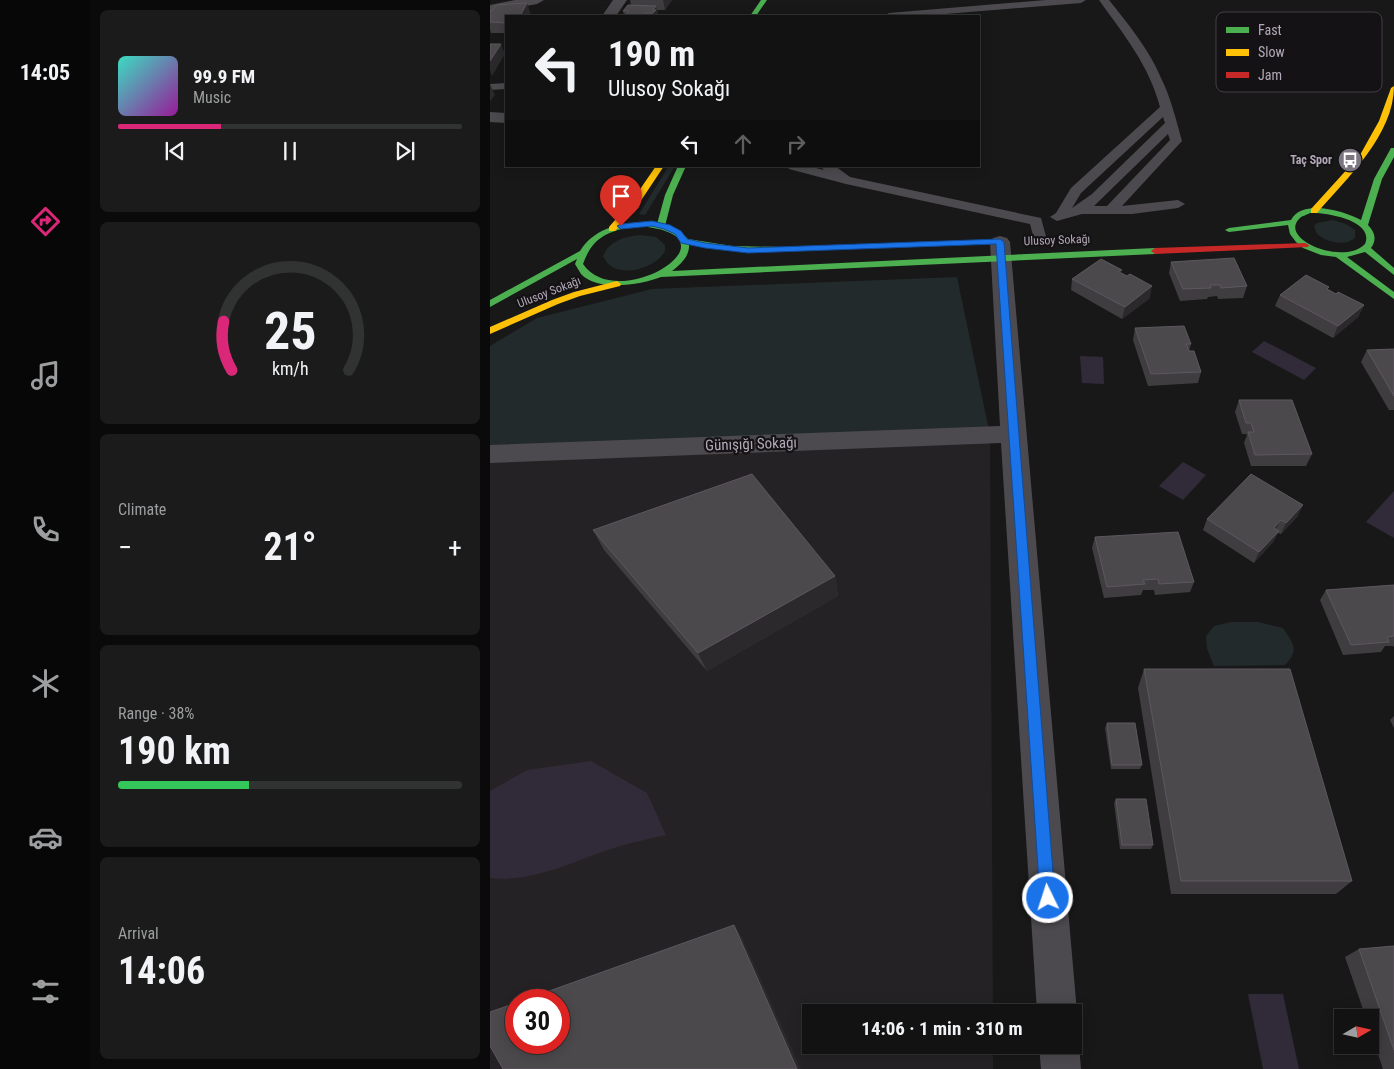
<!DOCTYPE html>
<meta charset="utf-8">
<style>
:root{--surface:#121212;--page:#1b1b1b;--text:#f1f3f6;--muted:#9c9e9f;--line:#313232;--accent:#db2777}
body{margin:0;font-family:"Roboto Condensed",sans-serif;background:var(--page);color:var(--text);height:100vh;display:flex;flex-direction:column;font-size:19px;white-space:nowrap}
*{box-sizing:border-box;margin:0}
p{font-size:16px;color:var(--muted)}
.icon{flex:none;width:28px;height:28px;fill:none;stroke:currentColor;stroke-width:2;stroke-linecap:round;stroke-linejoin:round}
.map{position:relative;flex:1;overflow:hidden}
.side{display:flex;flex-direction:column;gap:10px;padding:10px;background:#0a0a0a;width:400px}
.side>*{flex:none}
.banner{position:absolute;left:15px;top:15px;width:475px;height:152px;border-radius:0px;box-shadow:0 2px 12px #0003,0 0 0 1px var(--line);background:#121212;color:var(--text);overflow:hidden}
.needle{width:32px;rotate:81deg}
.controls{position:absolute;left:844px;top:1009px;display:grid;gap:10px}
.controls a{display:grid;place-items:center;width:45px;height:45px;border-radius:0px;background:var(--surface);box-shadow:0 2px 12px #0003,0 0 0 1px var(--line);font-size:25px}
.speed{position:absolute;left:15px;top:989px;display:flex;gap:10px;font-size:25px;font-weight:700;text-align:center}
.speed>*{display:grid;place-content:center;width:65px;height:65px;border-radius:50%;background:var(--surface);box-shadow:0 2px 12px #0003,0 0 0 1px var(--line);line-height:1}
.speed .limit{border:8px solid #d22;background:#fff;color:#111}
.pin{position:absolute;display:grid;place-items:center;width:42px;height:42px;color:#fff;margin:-51px -21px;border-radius:50% 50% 50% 0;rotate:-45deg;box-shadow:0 0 5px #0007}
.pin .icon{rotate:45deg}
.me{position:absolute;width:55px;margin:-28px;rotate:356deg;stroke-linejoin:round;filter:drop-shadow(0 0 4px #0008)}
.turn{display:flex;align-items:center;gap:18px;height:105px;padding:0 20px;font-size:22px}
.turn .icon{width:65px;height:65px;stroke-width:2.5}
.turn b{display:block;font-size:35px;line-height:42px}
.lanes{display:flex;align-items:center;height:48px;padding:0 20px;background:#0003;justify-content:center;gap:25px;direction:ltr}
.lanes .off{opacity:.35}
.big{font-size:38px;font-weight:700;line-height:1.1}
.side .widget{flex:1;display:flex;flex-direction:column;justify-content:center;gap:8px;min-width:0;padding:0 18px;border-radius:8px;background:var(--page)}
.side .dial{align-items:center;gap:0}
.dial svg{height:130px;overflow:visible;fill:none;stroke:var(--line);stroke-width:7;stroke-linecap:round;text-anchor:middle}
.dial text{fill:var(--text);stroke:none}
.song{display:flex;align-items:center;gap:15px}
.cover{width:60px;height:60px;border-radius:8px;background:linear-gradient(135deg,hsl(170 70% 55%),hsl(300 70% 35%))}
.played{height:5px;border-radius:2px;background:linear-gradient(90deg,var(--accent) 30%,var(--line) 30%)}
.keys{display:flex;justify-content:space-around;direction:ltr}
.heat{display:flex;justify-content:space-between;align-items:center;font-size:28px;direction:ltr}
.charge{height:8px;border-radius:4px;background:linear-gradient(90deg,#34c759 38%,var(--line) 0)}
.trip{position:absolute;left:312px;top:1004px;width:280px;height:50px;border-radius:0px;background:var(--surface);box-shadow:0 2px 12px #0003,0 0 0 1px var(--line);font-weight:700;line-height:50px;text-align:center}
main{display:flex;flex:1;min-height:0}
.tabs{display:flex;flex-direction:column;width:90px;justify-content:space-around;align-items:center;background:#070707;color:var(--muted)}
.tabs .icon{width:35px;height:35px}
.tabs .active{color:var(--accent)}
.tabs b{font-size:22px;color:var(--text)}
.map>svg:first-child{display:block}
.built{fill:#242224;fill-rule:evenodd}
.green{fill:#232a2b}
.water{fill:#312b39}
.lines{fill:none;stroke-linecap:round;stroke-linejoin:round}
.lane{fill:#4c4a4e;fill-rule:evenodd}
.street{fill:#4c4a4e;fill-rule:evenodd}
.fast{fill:#4caf50;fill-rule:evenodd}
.slow{fill:#ffc107;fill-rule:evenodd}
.jam{fill:#c62828;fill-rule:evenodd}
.wall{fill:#403d40}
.shaded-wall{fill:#2b292b}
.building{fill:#4c494d;stroke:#5c585e}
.route{fill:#1a73e8;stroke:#114b97}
.labels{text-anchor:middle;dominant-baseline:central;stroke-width:4.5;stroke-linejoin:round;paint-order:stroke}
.far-poi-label{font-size:12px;font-weight:bold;fill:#b2a9b8;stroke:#141214;text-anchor:end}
.far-street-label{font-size:12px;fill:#b2a9b8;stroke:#141214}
.street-label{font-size:15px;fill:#b2a9b8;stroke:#141214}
.key{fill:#141214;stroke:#433f45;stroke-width:1}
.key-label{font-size:14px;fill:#b2a9b8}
</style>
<main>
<nav class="tabs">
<b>14:05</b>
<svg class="icon active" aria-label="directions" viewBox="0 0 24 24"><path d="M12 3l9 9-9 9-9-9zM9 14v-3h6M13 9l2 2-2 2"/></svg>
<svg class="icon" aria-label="music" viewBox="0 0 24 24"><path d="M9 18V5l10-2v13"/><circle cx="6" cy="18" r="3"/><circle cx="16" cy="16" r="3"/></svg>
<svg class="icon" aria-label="phone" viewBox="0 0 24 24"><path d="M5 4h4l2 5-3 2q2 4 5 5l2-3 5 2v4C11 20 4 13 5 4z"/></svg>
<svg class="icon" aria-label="climate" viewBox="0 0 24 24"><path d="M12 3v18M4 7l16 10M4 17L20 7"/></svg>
<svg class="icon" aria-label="car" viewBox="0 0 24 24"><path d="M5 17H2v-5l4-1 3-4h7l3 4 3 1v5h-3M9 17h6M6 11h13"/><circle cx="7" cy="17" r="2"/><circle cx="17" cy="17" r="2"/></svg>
<svg class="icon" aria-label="filters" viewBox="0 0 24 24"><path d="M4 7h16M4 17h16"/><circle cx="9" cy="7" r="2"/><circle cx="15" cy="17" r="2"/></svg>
</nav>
<section class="side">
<div class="widget">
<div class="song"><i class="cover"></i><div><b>99.9 FM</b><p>Music</p></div></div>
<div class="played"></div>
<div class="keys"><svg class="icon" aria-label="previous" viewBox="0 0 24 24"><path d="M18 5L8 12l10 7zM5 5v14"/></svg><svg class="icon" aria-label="pause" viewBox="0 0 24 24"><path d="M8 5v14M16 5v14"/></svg><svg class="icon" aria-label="next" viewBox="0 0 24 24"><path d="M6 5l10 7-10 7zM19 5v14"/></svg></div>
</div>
<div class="widget dial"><svg viewBox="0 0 100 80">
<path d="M14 69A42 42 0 1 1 86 69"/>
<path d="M14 69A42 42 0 0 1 9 39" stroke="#db2777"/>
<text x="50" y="56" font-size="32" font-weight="700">25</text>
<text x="50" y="72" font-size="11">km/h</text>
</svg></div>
<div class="widget"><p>Climate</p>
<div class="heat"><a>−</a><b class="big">21°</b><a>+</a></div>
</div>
<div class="widget"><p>Range · 38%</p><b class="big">190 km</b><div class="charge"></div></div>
<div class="widget"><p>Arrival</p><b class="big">14:06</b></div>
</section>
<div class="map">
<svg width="904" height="1069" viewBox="0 0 904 1069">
<rect width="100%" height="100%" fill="#181818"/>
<path class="built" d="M500,435l3,577h-182v33h182v24h-503v-620zM26,1000h43v42h-43z"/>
<g class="green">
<path d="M179,166h6l-30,49 -6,-1z"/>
<path d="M843,220l13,4 9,6v8c-11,9 -28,4 -38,-4l-3,-8 3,-3z"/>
<path d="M149,235l17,2 9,8v6c-10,19 -52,30 -62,5 6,-15 21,-19 36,-21z"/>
<path d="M467,277l33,158 -500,14v-103l47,-28 115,-29z"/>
<path d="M741,622h27l25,6c10,15 17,22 2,37l-71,1 -7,-17 -1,-13 8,-10z"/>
</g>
<g class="water">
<path d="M774,341l52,27 -12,12 -52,-28z"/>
<path d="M590,356l23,1 1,27 -22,-1z"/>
<path d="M693,462l23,13 -23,25 -24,-14z"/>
<path d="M904,491v47l-28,-16z"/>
<path d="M101,761l56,32 19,42c-17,4 -34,7 -49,12 -42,13 -82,36 -127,31v-87l37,-21z"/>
<path d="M758,994h35l16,75h-36z"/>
</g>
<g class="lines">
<g class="lane">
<path d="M556,0h40l-5,3 -160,13h-37l5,-3z"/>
<path d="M609,0h10c19,24 40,49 52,78 10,20 15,42 21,63l-60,65 56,-6 7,4 -7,4 -46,6h-50l-25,7 -7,-4 6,-4 15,-25 89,-81c-11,-42 -36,-72 -61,-107zM673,117l2,6 -73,71 -20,14 9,-15zM678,134l2,6 -63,66h-13z"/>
<path d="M16,83v6l-16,1v-6z"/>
<path d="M297,166h21l16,4 -4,-4h15l15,11 191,41 6,22 -2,3h-10l-5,-19 -184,-40 -57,-15z"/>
</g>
<g class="street">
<path d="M25,0h29l-7,4 -47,9v-8z"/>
<path d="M123,0h14l-11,16h-14z"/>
<path d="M0,112l16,1v10l-16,-1z"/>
<path d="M510,236l7,2 3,4 67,770 -3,7v-7h-37l-36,-569 -511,20v-18l510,-19 -10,-184 3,-4z"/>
<path d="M584,1032l5,13 2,24h-40l-2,-24h35z"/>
</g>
<g class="fast">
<path d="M271,0h6l-11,16h-6z"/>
<path d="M901,148h3v9l-12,22 -14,46c7,7 9,15 3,23l23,20v7l-29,-23 -18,5 47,35v7l-58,-42 -15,-2 -18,-7 -7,-6 -6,-8 -2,-9 -59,7 -4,-2 4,-2 62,-8c11,-22 54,-9 70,0l13,-41zM820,213c15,-1 65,7 55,31 -21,22 -86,-4 -66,-25 2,-3 8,-4 11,-6z"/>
<path d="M188,166h8l-13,29 -8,31 16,6 7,7 44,7 49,1 4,2 -4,2 -49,-1 -43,-6c1,12 -8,20 -17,27l483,-23 4,3 -4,3 -494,23c-20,8 -63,15 -80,-3 -2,-3 -4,-7 -6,-10l2,-5 -87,48v-7l90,-49c16,-26 50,-31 77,-27l8,-29zM146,226c113,7 -18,90 -53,38 10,-28 26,-33 53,-38z"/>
</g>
<g class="slow">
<path d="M904,86c0,49 -47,92 -77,127h-6v-4l49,-54 19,-34 12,-33z"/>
<path d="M166,166h8l-24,36 -25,29h-6v-4l25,-29z"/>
<path d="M127,281l4,3 -1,2 -40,10 -22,8 -68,30v-7l62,-27 22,-8z"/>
</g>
<path class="jam" d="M815,243l4,2 -1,2 -153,7 -4,-3 4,-3z"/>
</g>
<g class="wall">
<path d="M140,0h42l-7,10h-8l1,6h-37l3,-1 -1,-4 8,-6z"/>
<path d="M37,3l3,10 -1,3h-23v17h-15l-1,-4v-18z"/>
<path d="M681,262l76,24 -4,12 -25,1 -1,-3 -9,1 -1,2 -27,2 -11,-28z"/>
<path d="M631,273l29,25 -28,21 -51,-29 1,-11z"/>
<path d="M838,290l8,4 28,11 -6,12 -25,21 -58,-32 5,-11z"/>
<path d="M645,328l56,16 -2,7 12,21 -3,11 -50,3 -15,-46z"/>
<path d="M904,349v61h-5l-28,-48 6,-12z"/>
<path d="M749,400l73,54 -6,12h-55l-7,-23 3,-8 -1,-1h-4l-7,-22z"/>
<path d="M808,516l-17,18 -3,-1 -5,9 -19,21 -51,-33 4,-11z"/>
<path d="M103,530l242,46 3,20 -131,75 -103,-121z"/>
<path d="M605,537l99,45 -4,10 -35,3 -1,-5h-11l-2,5 -37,3 -12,-50z"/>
<path d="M904,585v62l-1,-1h-8l-4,6 -38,3 -23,-55 6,-10z"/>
<path d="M654,669l208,212 -16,13h-165l-33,-206z"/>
<path d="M904,716v12l-4,-8z"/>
<path d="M617,723l35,42 -2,4h-29l-6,-41z"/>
<path d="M626,799l37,46 -2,4h-31l-6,-46z"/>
<path d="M904,946v123h-11l-13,-39v-12h-4l-21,-61 14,-8z"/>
</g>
<g class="shaded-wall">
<path d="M173,0h9l-7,10z"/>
<path d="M37,3l3,10 -1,3h-9z"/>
<path d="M166,6l2,10h-4l-1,-3v-3z"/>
<path d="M11,44l4,10 -13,22 -2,-6v-9z"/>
<path d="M0,84l5,11 -5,6z"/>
<path d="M662,286l-2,12 -28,21 3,-12z"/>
<path d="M874,305l-6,12 -25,21 5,-12z"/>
<path d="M813,505l-5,11 -17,18 5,-11z"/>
<path d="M791,520l-6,11 -1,-3z"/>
<path d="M789,531l-6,11 -19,21 5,-11z"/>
<path d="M345,576l3,20 -131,75 -9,-18z"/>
<path d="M244,925l8,12 59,132h-4z"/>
</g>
<g class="building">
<path d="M37,3l-7,13h-14v7l-16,-1v-5l1,-2h-1v-4l3,-1 3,-5z"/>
<path d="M138,5l28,1 -3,4h3l-3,3h-8l-2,2h10l-1,1h-31l1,-1h4l2,-4h-5z"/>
<path d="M0,44h11l-11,17z"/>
<path d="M744,258l13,28 -26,2 -1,-3h-10l1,3 -28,1 -12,-27z"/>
<path d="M611,259l21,11 -3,2 8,4 3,-2 22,12 -27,21 -53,-28z"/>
<path d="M816,275l23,12 -2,2 9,5 2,-2 26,13 -26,21 -58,-31z"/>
<path d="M694,326l7,18h-5l3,7h5l7,21 -50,2 -16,-46z"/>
<path d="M904,349v47l-27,-46z"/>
<path d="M749,400h53l20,54 -57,1 -7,-23h6l-3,-9h-5z"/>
<path d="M262,474l83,102 -137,77 -105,-123z"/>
<path d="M761,474l52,31 -17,18 -5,-3 -7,8 5,3 -20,21 -52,-33z"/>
<path d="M688,532l16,50 -35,2 -1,-5 -15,1 2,4 -38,3 -12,-50z"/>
<path d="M904,585v51l-7,1 2,5 -38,3 -25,-55z"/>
<path d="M654,669h146l62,212h-171z"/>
<path d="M617,723h28l7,42h-30z"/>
<path d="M626,799h30l7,46h-31z"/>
<path d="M244,925l63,144h-294l-13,-23v-34l26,-9v39h43v-42h-35z"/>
<path d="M904,946v104l-35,-101z"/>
</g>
<path class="route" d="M162,221l18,4 11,6 6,8 18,4 43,5 252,-9 4,3 51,656 -2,5 -5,3 -5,-3 -3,-5 -44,-654 -248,9 -43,-5 -24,-5 -6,-9 -11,-5 -12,-3 -31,3 -4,-3 4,-2z"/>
<defs>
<g id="bus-disc" transform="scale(1.25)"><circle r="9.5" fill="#7c7680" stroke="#141214"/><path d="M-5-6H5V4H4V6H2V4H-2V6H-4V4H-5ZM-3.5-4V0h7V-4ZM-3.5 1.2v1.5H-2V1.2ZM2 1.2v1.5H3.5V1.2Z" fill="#fff"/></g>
</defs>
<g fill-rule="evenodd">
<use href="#bus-disc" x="860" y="160"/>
</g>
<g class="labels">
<g class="far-poi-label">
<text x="842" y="160">Taç Spor</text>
</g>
<g class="far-street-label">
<text transform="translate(567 240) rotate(-2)">Ulusoy Sokağı</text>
<text transform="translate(59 292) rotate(-21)">Ulusoy Sokağı</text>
</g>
<g class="street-label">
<text transform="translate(261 444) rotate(-2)">Günışığı Sokağı</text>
</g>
</g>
<rect x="726" y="12" width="166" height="80" rx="8" class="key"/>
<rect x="736" y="27" width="23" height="6" fill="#4caf50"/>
<rect x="736" y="49" width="23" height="7" fill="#ffc107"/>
<rect x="736" y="72" width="23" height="6" fill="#c62828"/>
<g class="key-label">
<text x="768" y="35">Fast</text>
<text x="768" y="57">Slow</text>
<text x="768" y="80">Jam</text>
</g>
</svg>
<div class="controls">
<a><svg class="needle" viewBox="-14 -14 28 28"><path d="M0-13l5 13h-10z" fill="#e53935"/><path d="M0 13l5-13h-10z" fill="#9c9e9f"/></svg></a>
</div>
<div class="speed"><div class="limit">30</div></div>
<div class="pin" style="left:131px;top:226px;background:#d93025"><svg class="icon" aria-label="arrive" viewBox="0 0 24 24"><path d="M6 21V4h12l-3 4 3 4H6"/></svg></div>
<svg class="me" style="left:558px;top:898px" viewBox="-20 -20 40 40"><circle r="17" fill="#1a73e8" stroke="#fff" stroke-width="3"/><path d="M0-11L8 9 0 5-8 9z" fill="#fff"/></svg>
<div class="trip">14:06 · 1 min · 310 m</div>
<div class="banner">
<div class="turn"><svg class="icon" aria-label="left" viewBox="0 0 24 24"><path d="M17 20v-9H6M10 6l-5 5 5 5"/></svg><div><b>190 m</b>Ulusoy Sokağı</div></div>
<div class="lanes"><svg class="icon" aria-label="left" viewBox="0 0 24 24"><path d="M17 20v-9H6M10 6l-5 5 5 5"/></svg><svg class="icon off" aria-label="ahead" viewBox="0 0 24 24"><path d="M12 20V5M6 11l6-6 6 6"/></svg><svg class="icon off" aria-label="right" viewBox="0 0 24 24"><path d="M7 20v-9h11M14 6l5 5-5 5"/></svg></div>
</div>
</div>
</main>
